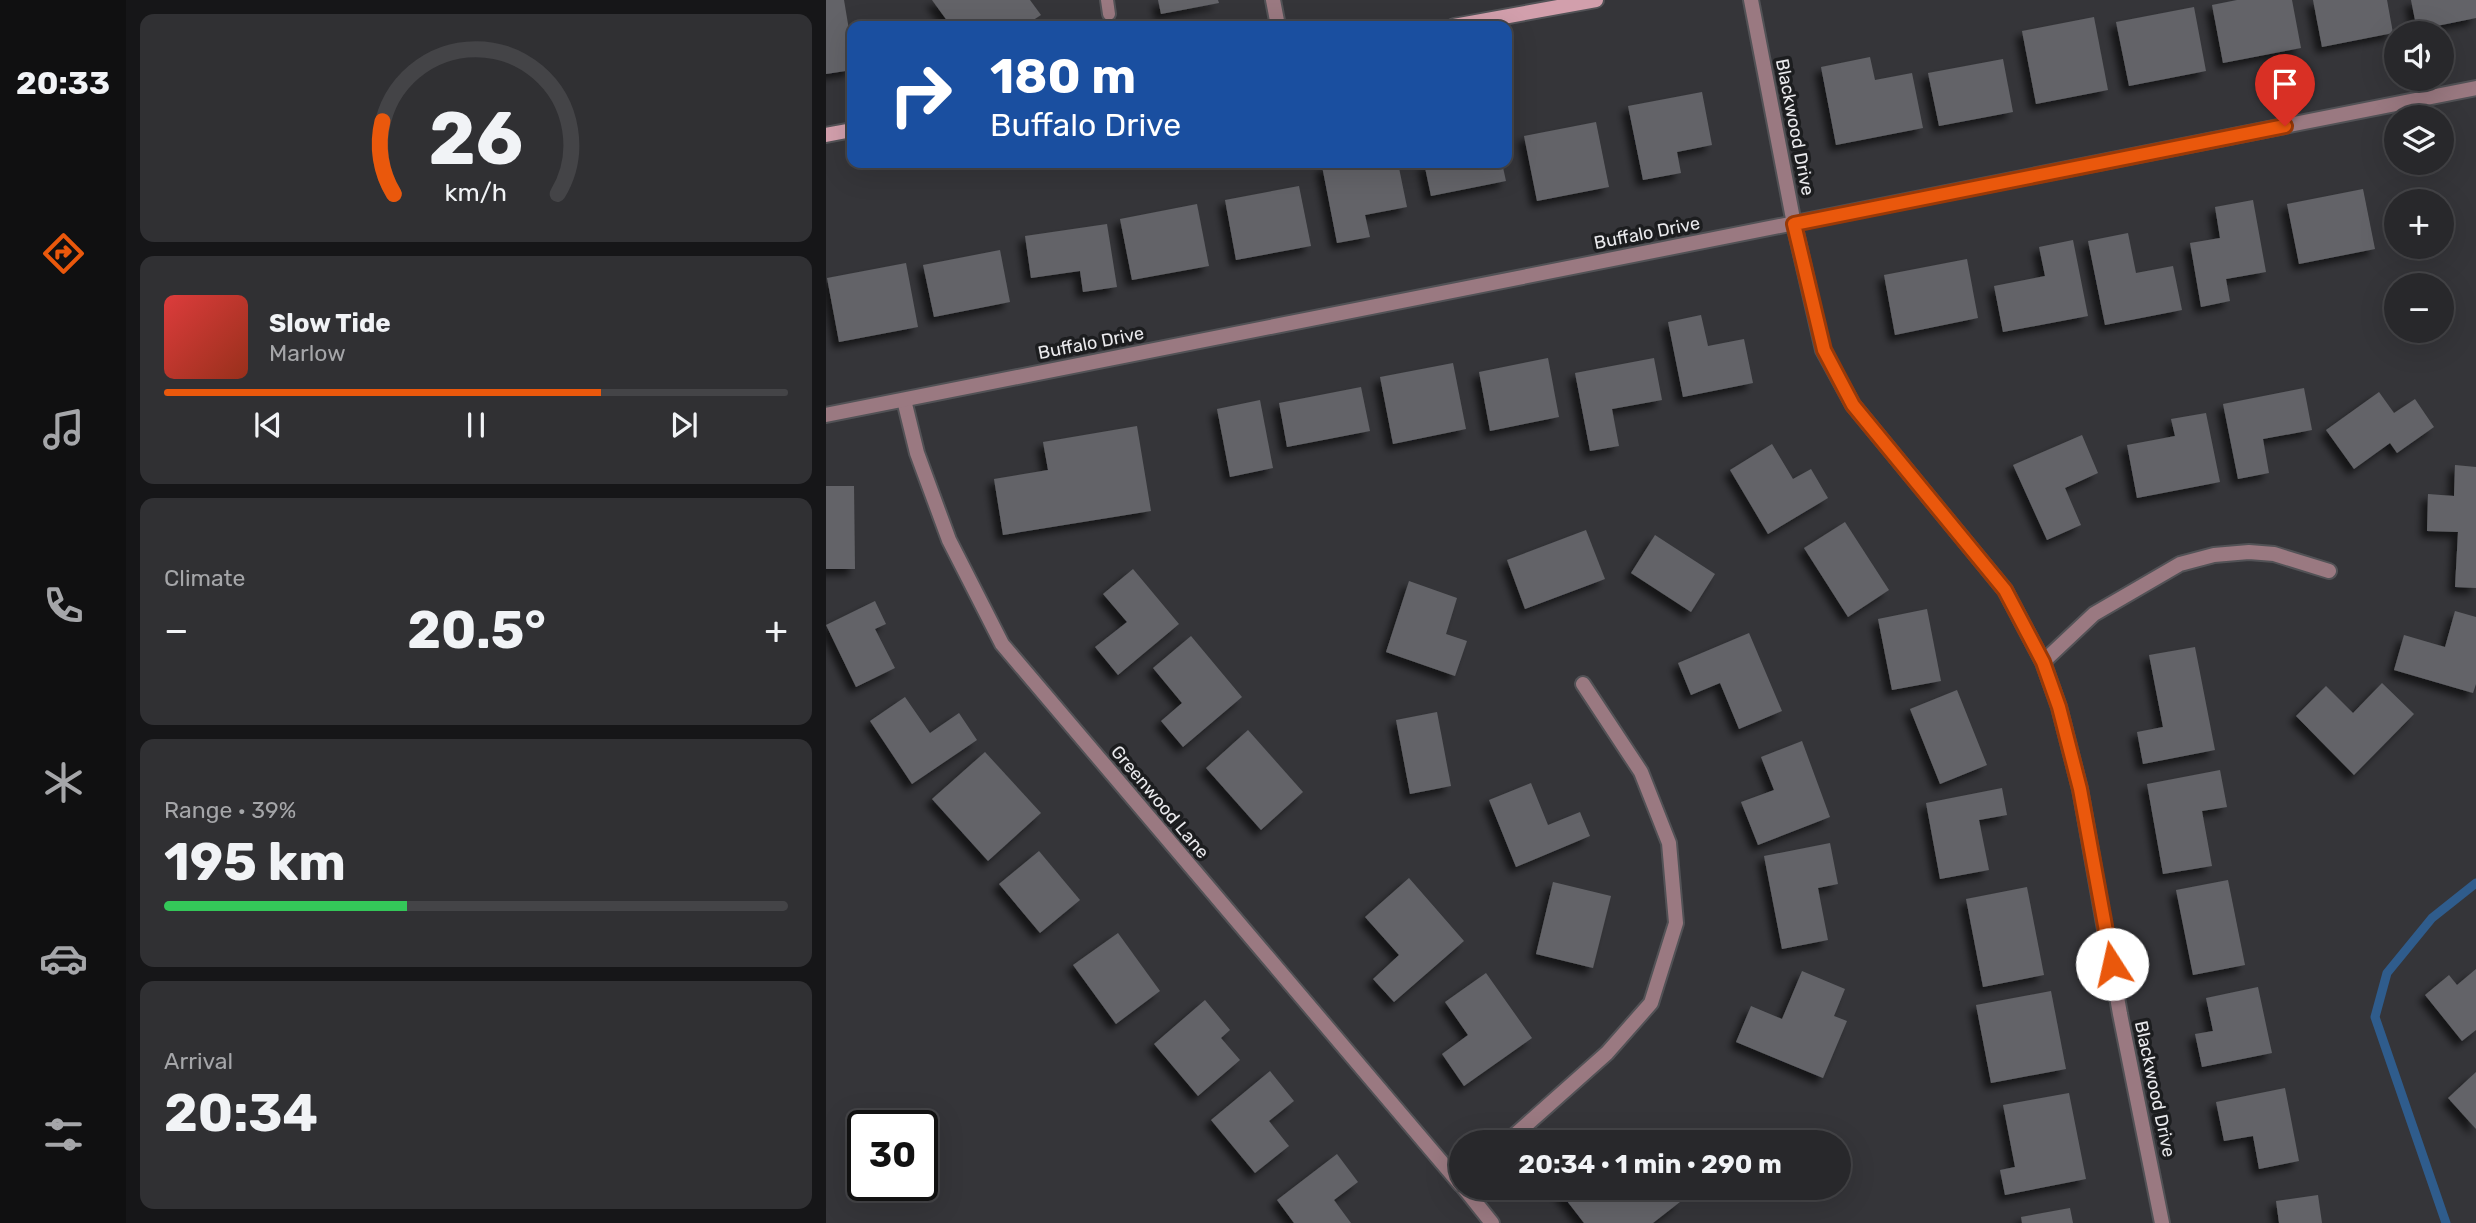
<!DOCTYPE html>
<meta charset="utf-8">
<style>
:root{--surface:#28282b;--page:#303033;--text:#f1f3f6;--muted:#a5a6a9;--line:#444447;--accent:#ea580c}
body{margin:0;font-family:Rubik,sans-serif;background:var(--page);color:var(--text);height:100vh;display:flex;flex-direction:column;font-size:26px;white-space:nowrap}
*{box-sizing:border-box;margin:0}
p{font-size:23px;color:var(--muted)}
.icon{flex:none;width:38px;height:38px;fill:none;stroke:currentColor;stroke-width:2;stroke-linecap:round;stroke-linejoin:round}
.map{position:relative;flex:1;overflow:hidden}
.drawer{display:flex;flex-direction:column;gap:14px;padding:14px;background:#161618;width:700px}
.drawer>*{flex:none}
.hud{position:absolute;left:21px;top:21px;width:665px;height:147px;border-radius:14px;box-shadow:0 7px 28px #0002,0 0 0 2px var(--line);background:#1a4fa0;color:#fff;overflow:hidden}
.controls{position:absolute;left:1558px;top:21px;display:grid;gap:14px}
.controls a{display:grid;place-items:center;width:70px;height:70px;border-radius:50%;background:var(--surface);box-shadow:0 7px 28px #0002,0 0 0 2px var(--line);font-size:35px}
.speed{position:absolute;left:21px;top:1110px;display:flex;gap:14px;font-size:35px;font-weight:700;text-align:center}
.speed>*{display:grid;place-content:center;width:91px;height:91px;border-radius:50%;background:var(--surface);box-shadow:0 7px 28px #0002,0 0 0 2px var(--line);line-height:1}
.speed .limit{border:4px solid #111;border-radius:10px;background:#fff;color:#111}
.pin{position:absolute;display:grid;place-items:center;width:60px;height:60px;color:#fff;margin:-72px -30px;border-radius:50% 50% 50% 0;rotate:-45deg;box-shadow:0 0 7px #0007}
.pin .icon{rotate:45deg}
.me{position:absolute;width:77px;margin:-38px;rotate:350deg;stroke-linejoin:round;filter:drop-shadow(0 0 5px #0008)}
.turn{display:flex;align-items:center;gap:24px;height:147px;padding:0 28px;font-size:32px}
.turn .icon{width:91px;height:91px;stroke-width:2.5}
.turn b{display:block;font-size:49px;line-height:60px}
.big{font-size:52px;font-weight:700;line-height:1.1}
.drawer .widget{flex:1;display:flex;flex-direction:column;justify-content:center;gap:10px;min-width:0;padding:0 24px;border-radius:14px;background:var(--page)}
.drawer .dial{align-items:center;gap:0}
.dial svg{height:182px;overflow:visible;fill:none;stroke:var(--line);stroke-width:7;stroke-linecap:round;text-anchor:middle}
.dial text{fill:var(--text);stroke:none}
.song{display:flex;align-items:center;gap:21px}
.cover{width:84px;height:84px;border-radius:10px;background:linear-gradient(135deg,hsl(0 70% 55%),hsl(10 70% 35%))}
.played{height:7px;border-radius:4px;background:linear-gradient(90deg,var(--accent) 70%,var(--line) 70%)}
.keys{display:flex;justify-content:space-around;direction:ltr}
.heat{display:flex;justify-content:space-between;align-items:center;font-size:38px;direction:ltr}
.charge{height:10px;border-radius:5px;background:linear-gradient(90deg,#34c759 39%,var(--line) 0)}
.trip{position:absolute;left:623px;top:1130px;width:402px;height:70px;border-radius:35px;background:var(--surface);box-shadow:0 7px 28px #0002,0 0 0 2px var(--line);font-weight:700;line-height:70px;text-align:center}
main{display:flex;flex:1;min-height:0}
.tab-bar{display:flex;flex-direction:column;width:126px;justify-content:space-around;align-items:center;background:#101011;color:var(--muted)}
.tab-bar .icon{width:49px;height:49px}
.tab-bar .current{color:var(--accent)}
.tab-bar b{font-size:32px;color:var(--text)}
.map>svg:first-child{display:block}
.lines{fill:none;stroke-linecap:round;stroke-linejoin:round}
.stream{stroke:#2f5c8c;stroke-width:9}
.building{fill:#636468;filter:url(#shadow)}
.lane-casing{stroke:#525256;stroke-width:16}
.street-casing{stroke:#525256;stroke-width:18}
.secondary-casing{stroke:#525256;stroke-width:18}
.lane{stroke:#9a7981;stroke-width:12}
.street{stroke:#9a7981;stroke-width:14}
.secondary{stroke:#d29fac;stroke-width:14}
.route-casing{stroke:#983908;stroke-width:18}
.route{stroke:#ea580c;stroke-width:12}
.labels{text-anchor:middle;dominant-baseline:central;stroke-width:7;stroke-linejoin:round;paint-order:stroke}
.street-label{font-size:18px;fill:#eaeaed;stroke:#1c1d1f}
</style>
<main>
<nav class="tab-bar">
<b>20:33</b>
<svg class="icon current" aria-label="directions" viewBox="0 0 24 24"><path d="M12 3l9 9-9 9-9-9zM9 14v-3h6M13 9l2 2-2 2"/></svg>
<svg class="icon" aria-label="music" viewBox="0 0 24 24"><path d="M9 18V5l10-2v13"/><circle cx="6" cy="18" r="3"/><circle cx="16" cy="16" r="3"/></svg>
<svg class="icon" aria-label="phone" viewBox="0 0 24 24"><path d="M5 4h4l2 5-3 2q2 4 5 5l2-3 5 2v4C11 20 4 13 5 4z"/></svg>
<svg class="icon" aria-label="climate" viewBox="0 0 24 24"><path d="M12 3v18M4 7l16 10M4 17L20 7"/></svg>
<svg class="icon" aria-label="car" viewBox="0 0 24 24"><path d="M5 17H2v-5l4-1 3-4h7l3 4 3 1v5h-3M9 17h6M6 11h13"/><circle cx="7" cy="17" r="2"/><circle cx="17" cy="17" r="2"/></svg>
<svg class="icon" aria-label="filters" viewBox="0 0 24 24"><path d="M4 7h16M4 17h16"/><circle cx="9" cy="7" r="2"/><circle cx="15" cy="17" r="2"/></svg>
</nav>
<section class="drawer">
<div class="widget dial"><svg viewBox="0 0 100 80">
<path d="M14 69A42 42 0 1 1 86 69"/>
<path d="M14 69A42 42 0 0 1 9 37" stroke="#ea580c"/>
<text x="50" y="56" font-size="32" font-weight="700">26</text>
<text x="50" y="72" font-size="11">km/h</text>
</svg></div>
<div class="widget">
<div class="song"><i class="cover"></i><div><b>Slow Tide</b><p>Marlow</p></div></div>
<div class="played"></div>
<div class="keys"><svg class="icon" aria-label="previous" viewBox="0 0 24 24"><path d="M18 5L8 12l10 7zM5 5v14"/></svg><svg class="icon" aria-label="pause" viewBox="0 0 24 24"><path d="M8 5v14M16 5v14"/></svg><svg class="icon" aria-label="next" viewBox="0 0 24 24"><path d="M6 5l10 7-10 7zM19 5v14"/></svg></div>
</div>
<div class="widget"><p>Climate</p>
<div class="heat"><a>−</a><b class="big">20.5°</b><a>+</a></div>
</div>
<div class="widget"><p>Range · 39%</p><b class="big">195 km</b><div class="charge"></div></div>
<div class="widget"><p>Arrival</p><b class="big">20:34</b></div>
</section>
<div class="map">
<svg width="1650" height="1223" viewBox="0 0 1650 1223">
<defs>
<filter id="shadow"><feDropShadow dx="-6" dy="6" stdDeviation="3.5" flood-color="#0009"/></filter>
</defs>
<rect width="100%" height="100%" fill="#353539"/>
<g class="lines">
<path class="stream" d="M1620,1223l-71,-206 12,-44 45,-55 44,-35"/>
</g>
<g class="building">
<path d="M0,0h18l8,48v22l-26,4z"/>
<path d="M106,0h98l11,15 -17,11h-73z"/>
<path d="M332,0h60l1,3 -58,11z"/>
<path d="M1411,0h55l9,48 -78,15 -11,-58z"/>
<path d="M1487,0h74l6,33 -71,14z"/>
<path d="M1585,0h65v18l-59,12z"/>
<path d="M1368,7l12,64 -77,15 -13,-64z"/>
<path d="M1268,17l14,73 -72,14 -14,-73z"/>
<path d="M1044,57l5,23 37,-7 11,55 -87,17 -15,-78z"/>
<path d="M1177,59l10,53 -74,14 -11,-53z"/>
<path d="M876,92l10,53 -35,7 4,21 -38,7 -15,-74z"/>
<path d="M770,122l13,65 -72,14 -13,-65z"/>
<path d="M513,163h59l9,44 -42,8 5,22 -33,6 -15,-77z"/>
<path d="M598,163h78l4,18 -75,15z"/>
<path d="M473,186l12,60 -75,14 -11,-60z"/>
<path d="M1537,189l12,60 -76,15 -12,-60z"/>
<path d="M1427,200l13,72 -40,7 4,22 -29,6 -11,-64 30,-5 -5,-31z"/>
<path d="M371,204l12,62 -77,14 -12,-61z"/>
<path d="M281,224l10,63 -34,5 -3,-21 -49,7 -6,-42z"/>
<path d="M1302,233l8,40 37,-7 9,44 -77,15 -17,-84z"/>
<path d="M1247,240l15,76 -85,16 -9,-46 51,-10 -6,-29z"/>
<path d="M174,250l10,52 -76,15 -11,-52z"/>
<path d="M1141,259l11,59 -83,17 -11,-60z"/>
<path d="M80,263l12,64 -79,15 -12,-64z"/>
<path d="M875,315l7,31 36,-7 9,44 -70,14 -15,-75z"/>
<path d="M722,358l11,59 -69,14 -11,-59z"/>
<path d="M828,358l8,42 -50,9 7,37 -29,5 -15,-78z"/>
<path d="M627,363l13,66 -73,15 -13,-67z"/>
<path d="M535,387l9,44 -83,16 -8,-44z"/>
<path d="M1478,388l8,42 -49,9 6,34 -31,6 -15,-75z"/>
<path d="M1553,392l15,21 21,-14 19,28 -37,26 -7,-10 -36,26 -28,-39z"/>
<path d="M434,400l13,68 -43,9 -13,-68z"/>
<path d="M1380,413l14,69 -83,16 -10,-53 48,-9 -4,-17z"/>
<path d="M311,426l14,85 -148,24 -9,-56 54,-9 -5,-28z"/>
<path d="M1256,435l16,38 -33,15 16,37 -34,15 -34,-75z"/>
<path d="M946,444l21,35 18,-10 17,29 -60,36 -38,-64z"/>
<path d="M1629,465l21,2v121l-21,-1 3,-55 -31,-1 1,-37 26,2z"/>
<path d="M0,486h28l1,83h-29z"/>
<path d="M1019,522l44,68 -41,27 -44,-69z"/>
<path d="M760,530l19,49 -80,30 -18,-49z"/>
<path d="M829,535l60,39 -24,38 -60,-39z"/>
<path d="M307,569l46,55 -61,51 -23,-28 32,-25 -24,-28z"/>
<path d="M583,581l48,17 -11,36 21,7 -12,35 -69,-24z"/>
<path d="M49,601l11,23 -11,5 20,39 -39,19 -30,-62z"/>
<path d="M1101,609l14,72 -49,9 -14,-71z"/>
<path d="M1629,611l21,6v67l-3,9 -79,-23 10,-35 41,12z"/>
<path d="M923,633l33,78 -43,18 -19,-46 -29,12 -13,-32z"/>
<path d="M365,636l51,61 -59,50 -22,-26 21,-18 -29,-35z"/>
<path d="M1369,647l20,103 -72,14 -6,-32 26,-5 -14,-72z"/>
<path d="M1556,683l32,31 -60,61 -58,-59 30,-30 27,27z"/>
<path d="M1131,690l30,75 -47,19 -30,-75z"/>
<path d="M79,697l25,36 29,-20 18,27 -65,44 -42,-63z"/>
<path d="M611,712l14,74 -41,8 -14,-74z"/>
<path d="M422,730l55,62 -42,38 -55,-62z"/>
<path d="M976,741l28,76 -72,28 -17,-43 33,-12 -13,-33z"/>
<path d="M159,752l56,61 -53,48 -56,-62z"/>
<path d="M1394,770l7,37 -25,4 10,55 -49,8 -16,-90z"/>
<path d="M705,783l17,42 32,-13 10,24 -74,31 -27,-67z"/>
<path d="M1176,788l5,27 -28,5 10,50 -49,9 -14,-76z"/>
<path d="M1004,843l8,41 -20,4 10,52 -46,9 -18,-93z"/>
<path d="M213,851l41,49 -40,33 -41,-49z"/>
<path d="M583,878l55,63 -70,61 -21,-23 26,-24 -34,-38z"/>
<path d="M1402,880l17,85 -52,10 -17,-85z"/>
<path d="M727,882l58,14 -18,72 -57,-14z"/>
<path d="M1201,887l17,88 -61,12 -17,-88z"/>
<path d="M292,933l42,58 -44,33 -43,-59z"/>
<path d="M1650,969v61l-14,11 -37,-46 24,-20 8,10z"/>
<path d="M976,971l43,18 -11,27 13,5 -24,57 -87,-36 15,-36 31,13z"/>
<path d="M660,973l46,65 -68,48 -22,-32 26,-19 -23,-33z"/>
<path d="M1432,987l14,66 -70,14 -7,-33 18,-3 -7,-33z"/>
<path d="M1225,991l15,78 -75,14 -15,-78z"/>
<path d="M379,1000l25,30 -9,8 19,22 -42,36 -44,-52z"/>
<path d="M444,1071l24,30 -25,20 20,25 -34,27 -44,-53z"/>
<path d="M1650,1072v57l-28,-31z"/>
<path d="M1459,1088l14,73 -40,8 -6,-33 -29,5 -8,-39z"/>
<path d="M1243,1093l17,86 -81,16 -5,-25 15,-3 -12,-62z"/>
<path d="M511,1154l21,28 -24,18 17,23h-57l-17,-23z"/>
<path d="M731,1188h112l11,14 -27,21h-69z"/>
<path d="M1492,1195l4,28h-43l-3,-22z"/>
<path d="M1244,1208l3,15h-51l-1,-6z"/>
</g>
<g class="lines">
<g class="lane-casing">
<path id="lane" d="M281,0l2,14"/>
</g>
<g class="street-casing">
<g id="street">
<path d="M447,0l5,26"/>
<path d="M925,0l43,224 29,126 30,55 152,185 38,72 16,45 21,82 40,225 42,209"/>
<path d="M78,400l13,53 32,87 53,104 459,541"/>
<path d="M0,415l1650,-327"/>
<path d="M1217,662l51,-48 86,-50 34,-9 35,-3 25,2 55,17"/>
<path d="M680,1143l101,-90 44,-50 25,-80 -7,-80 -28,-71 -58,-88"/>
<path d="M638,1188l28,35"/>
</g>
</g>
<g class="secondary-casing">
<g id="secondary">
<path d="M628,26l142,-26"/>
<path d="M0,135l26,-5"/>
</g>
</g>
<use href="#lane" class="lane"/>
<use href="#street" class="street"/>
<use href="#secondary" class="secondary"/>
</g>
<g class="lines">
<g class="route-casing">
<path id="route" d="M1286,964l-32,-175 -21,-82 -16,-45 -38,-72 -152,-185 -29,-55 -30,-126 491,-98"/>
</g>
<use href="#route" class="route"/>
</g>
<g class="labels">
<g class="street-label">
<text transform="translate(969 127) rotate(79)">Blackwood Drive</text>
<text transform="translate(821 233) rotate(-11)">Buffalo Drive</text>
<text transform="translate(265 343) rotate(-11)">Buffalo Drive</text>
<text transform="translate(334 802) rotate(50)">Greenwood Lane</text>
<text transform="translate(1329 1089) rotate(78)">Blackwood Drive</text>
</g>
</g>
</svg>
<div class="controls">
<a><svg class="icon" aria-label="sound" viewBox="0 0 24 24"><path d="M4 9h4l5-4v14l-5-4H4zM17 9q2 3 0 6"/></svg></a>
<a><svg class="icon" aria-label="layers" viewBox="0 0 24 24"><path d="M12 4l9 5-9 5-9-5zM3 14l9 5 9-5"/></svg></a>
<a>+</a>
<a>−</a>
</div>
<div class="speed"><div class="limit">30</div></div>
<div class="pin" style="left:1459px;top:126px;background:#d93025"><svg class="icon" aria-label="arrive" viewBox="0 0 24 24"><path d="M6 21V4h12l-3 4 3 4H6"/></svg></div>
<svg class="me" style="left:1286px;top:964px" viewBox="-20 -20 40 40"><circle r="19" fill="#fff"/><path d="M0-13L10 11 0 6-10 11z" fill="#ea580c"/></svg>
<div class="trip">20:34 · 1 min · 290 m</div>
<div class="hud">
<div class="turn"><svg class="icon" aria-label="right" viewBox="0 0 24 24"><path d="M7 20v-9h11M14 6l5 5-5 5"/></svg><div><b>180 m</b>Buffalo Drive</div></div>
</div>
</div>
</main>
